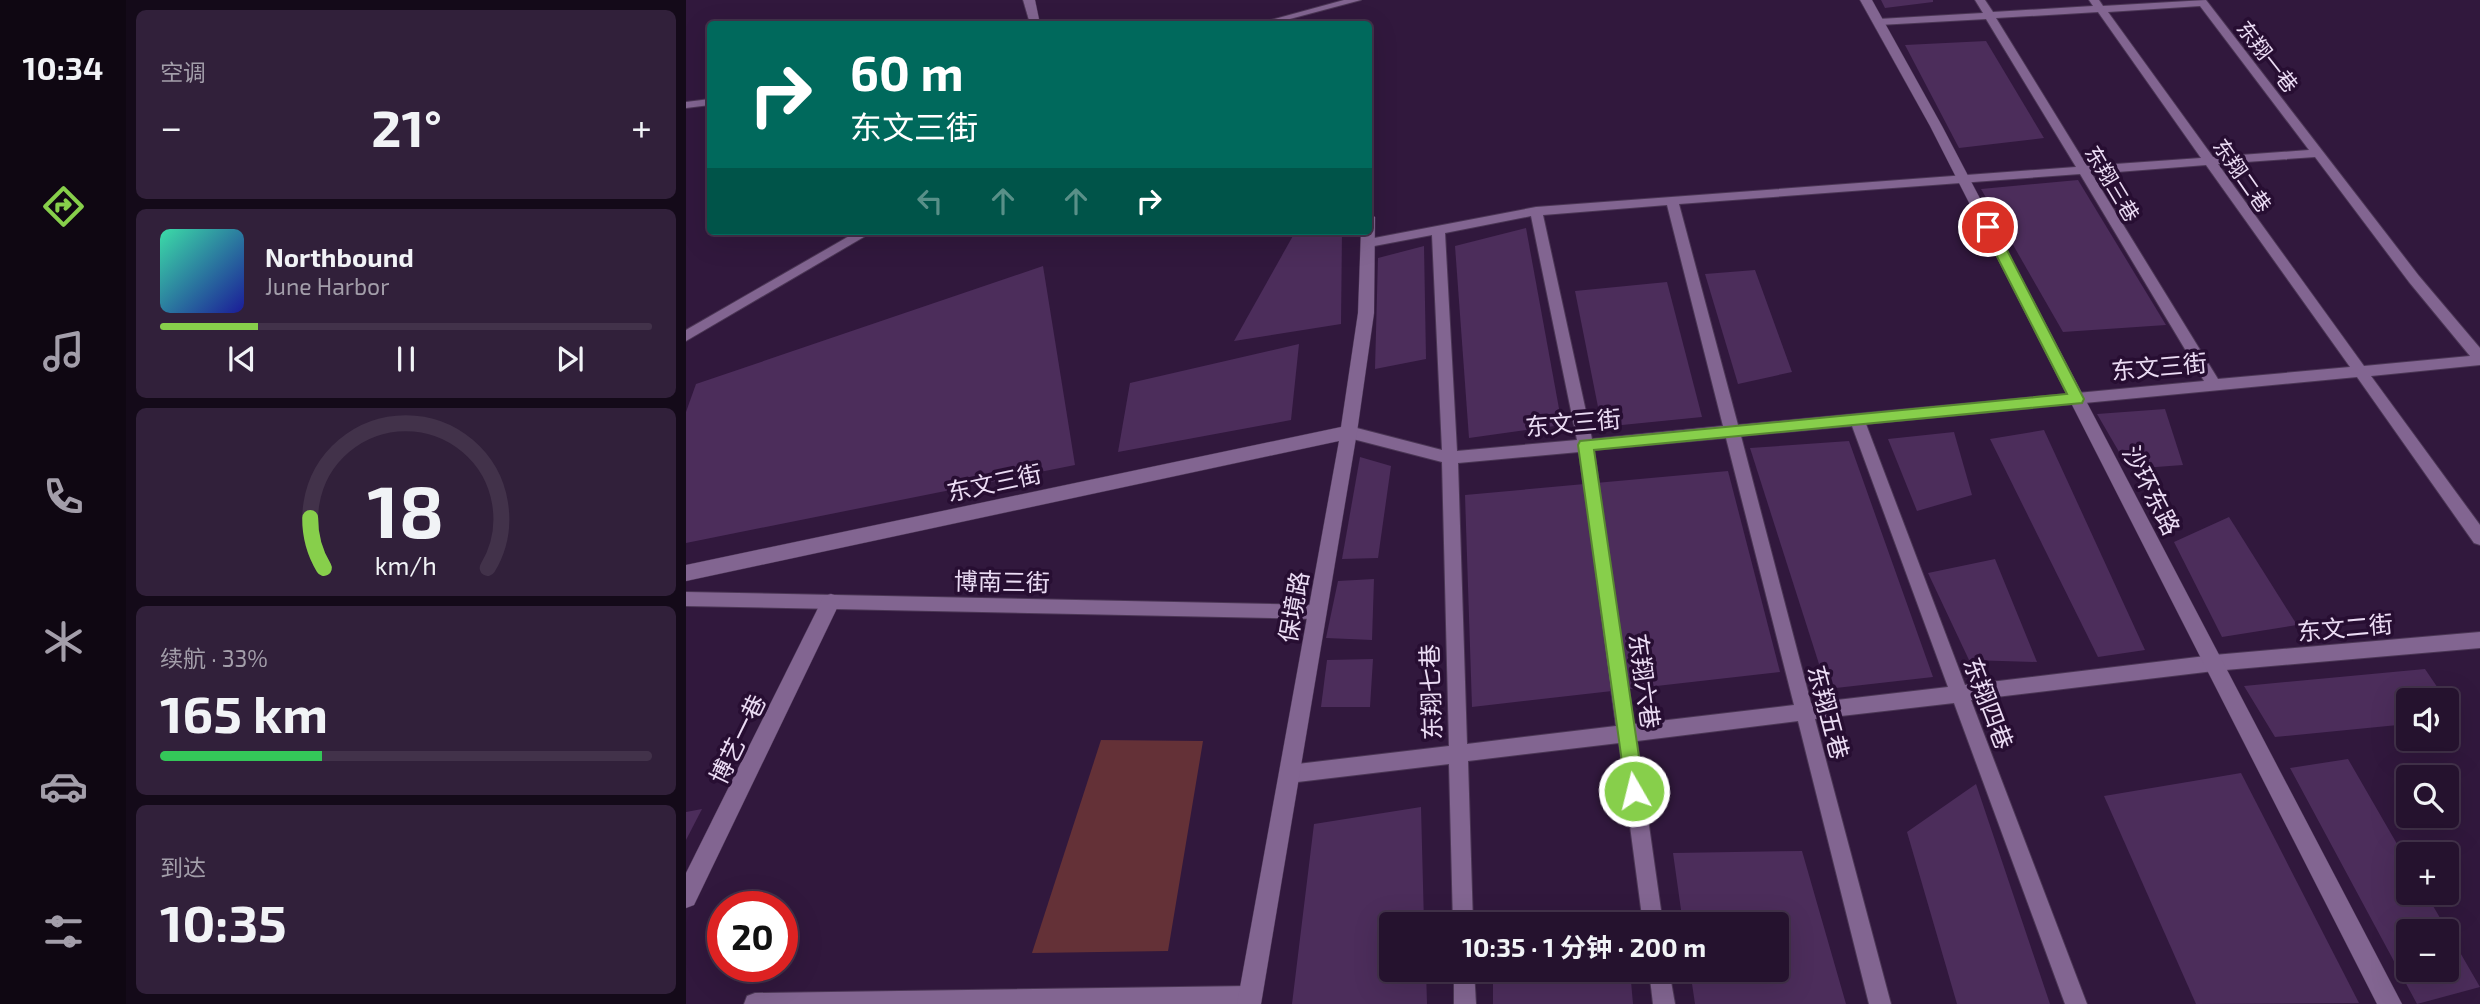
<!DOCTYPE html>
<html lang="zh">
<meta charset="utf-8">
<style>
:root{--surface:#25122e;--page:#31203a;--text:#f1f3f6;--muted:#a39eaa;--line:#42324a;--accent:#87cf4b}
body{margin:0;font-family:"Exo 2","Noto Sans SC",sans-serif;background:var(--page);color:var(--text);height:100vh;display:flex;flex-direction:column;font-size:26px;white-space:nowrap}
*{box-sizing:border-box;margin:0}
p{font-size:23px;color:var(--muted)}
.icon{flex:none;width:38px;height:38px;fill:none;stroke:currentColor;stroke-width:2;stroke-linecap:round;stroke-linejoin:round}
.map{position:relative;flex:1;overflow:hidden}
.side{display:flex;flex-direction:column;gap:10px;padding:10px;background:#140a19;width:560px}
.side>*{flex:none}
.guide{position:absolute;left:21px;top:21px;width:665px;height:214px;border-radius:7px;box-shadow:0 7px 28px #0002,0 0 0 2px var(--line);background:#00695c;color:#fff;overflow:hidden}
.controls{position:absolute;left:1710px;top:688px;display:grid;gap:14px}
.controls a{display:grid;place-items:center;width:63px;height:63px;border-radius:7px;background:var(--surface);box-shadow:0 7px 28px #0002,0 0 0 2px var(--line);font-size:35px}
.speed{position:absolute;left:21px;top:891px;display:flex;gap:14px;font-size:35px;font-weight:700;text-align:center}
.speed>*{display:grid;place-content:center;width:91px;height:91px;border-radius:50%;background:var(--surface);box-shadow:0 7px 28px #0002,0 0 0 2px var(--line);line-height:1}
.speed .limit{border:10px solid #d22;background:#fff;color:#111}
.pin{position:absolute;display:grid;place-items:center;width:60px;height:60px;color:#fff;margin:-30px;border:4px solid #fff;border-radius:50%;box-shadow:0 2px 7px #0007}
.me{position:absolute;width:77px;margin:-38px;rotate:352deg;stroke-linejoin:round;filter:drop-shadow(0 0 5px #0008)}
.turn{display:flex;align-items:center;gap:24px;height:147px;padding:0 28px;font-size:32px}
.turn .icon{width:91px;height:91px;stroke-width:2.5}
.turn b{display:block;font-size:49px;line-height:60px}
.lanes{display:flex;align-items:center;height:66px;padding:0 28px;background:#0003;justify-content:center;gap:35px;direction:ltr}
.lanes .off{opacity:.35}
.big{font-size:52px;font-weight:700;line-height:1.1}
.side .card{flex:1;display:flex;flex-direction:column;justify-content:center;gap:10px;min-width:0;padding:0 24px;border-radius:10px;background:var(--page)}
.side .dial{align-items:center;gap:0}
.dial svg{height:182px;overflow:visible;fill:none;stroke:var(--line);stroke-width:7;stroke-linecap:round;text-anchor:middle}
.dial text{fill:var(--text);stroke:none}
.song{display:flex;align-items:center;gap:21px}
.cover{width:84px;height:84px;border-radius:10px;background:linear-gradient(135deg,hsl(160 70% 55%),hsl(240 70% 35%))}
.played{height:7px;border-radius:4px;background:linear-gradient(90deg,var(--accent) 20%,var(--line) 20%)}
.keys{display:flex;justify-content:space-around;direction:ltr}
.heat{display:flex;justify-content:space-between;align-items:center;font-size:38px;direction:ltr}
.charge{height:10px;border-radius:5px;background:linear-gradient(90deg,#34c759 33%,var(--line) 0)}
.trip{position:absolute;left:693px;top:912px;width:410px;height:70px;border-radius:7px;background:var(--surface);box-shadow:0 7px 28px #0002,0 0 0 2px var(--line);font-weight:700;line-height:70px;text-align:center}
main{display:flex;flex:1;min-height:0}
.tabs{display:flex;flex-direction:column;width:126px;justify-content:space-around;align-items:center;background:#0f0712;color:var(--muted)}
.tabs .icon{width:49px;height:49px}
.tabs .selected{color:var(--accent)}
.tabs b{font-size:32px;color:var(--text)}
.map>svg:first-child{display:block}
.green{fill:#643137}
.building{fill:#4c2d5b;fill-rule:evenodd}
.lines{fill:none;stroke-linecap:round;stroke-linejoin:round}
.lane-casing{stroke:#4b3655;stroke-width:2}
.street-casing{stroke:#4b3655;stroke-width:1}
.lane{fill:#826591;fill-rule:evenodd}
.street{fill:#826591;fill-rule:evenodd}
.route{fill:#87cf4b;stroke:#588731;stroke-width:2}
.labels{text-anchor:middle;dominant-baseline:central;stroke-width:7;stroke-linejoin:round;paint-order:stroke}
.far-street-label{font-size:21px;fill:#ebdcf4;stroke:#270e32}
.street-label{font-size:24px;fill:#ebdcf4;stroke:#270e32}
</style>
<main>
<nav class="tabs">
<b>10:34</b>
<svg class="icon selected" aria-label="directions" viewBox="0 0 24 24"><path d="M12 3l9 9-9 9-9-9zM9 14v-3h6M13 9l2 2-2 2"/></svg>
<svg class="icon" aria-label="music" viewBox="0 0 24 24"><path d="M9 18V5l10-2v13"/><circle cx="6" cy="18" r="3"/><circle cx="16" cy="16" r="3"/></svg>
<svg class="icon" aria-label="phone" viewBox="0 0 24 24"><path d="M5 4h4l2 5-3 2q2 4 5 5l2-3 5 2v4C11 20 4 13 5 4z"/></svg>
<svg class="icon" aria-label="climate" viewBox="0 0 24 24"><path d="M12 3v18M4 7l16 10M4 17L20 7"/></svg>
<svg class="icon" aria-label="car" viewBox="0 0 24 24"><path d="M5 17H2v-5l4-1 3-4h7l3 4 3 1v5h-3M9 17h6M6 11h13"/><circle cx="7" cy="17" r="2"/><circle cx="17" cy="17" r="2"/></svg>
<svg class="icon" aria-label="filters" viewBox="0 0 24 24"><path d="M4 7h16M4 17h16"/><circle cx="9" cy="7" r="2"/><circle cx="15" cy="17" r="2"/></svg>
</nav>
<section class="side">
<div class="card"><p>空调</p>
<div class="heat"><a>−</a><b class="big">21°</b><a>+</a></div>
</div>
<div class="card">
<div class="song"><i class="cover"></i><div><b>Northbound</b><p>June Harbor</p></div></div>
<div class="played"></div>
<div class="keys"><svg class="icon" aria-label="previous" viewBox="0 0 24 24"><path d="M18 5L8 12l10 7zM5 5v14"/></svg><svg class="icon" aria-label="pause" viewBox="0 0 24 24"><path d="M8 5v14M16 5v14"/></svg><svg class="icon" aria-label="next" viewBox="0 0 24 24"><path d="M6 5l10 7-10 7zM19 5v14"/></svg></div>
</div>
<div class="card dial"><svg viewBox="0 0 100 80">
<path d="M14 69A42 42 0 1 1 86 69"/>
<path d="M14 69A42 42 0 0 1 8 47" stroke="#87cf4b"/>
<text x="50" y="56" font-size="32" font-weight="700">18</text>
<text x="50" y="72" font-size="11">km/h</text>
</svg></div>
<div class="card"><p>续航 · 33%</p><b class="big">165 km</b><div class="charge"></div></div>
<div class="card"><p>到达</p><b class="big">10:35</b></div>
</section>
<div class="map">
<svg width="1794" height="1004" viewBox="0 0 1794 1004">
<rect width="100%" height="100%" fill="#31183d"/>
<path class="green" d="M415,740l102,1 -35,210 -136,2z"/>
<g class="building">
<path d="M1195,0h52v2l-48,6z"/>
<path d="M1300,41l58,97 -85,10 -54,-103z"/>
<path d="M1392,180l88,145 -103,7 -82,-143z"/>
<path d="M840,228l36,197 -93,13 -14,-192z"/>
<path d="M628,231h28l-1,93 -107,17 60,-107z"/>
<path d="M738,246l2,113 -51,10 3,-111z"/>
<path d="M357,266l32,199 -389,78v-131l10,-28z"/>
<path d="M1069,270l37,102 -54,12 -33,-110z"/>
<path d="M981,282l35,135 -100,10 -27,-136z"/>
<path d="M613,344l-8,76 -173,32 12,-69z"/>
<path d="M1479,409l18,56 -54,4 -32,-55z"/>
<path d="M1358,430l101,220 -47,7 -108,-218z"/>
<path d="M1268,432l18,63 -55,16 -29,-72z"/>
<path d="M1163,441l84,236 -106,12 -77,-241z"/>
<path d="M674,457l31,9 -13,92 -36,1z"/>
<path d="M1042,471l52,201 -308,35 -7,-212z"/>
<path d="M1543,517l68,108 -75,12 -48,-95z"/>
<path d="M1309,559l42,103 -68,-2 -41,-87z"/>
<path d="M688,579l-2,61 -46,-2 12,-57z"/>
<path d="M687,659l-3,48h-49l6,-47z"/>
<path d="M1739,669l21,31h-38v24l-133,13 -31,-51z"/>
<path d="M1760,701l13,18 -13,2z"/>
<path d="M1662,759l60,104v29h17l55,95 -63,17 -127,-236zM1722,931h38v39h-38z"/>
<path d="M1555,773l118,230 -163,1 -92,-208z"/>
<path d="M1290,784l74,220h-93l-50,-172z"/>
<path d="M735,807l3,117h-33v46h35l1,34h-135l22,-180z"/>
<path d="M16,809l-16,31v-28z"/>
<path d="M1116,851l44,153h-151l-5,-34h86v-46h-93l-10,-71z"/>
<path d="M885,970h59l3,34h-140v-22z"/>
</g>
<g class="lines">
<g class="lane-casing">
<g id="lane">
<path d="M658,0h17l-90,24h-15z"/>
<path d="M1289,0h10l8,12 100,-6 -4,-6h10l4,6 103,-6 213,276 61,72v17l-109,11 109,149v20l-6,-2 -117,-166 -491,47 99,261 249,-30 266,-23v16l-266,23 -243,29 116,304h-22l-111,-301 -139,16 76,285h-22l-71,-283 -161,20 26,183h-20l-24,-181 -151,18 5,163h-20l-4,-160 -160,19 -7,-3 -2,-6 2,-6 7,-3 160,-19 -7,-284 -93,-24 -7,-6 7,-6 93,24 -10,-215 -63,12 -6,-4 6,-4 167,-32 540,-40 -90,-148 -107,6 -5,-3 5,-3 104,-6zM1514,6l109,144 -96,7 -105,-145zM1412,12l103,146 -114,8 -91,-148zM1629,157l94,125 61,74 -106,10 -146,-202zM1520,165l144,202 -132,12 -126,-205zM1394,174l124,207 -466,44 -59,-221zM981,205l56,221 -131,13 -49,-224zM845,216l46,224 -120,11 -12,-218zM1166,426l96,261 -137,16 -70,-267zM1040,438l68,267 -160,19 -40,-274zM893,452l37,274 -149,18 -9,-281z"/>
<path d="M24,99v6l-24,3v-6z"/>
<path d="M172,231h16l-188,110v-11z"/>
<path d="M0,592l631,13 6,2 2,5 -2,5 -6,2 -631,-13z"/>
<path d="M768,970h20l2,34h-22z"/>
<path d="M963,970h20l6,34h-22z"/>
<path d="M564,986l8,3 3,8 -3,7h-514l3,-8 8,-3z"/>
</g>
</g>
<g class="street-casing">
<g id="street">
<path d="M337,0h12l5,24h-10z"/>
<path d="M1174,0h12l70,126 460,878h-25l-447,-878z"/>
<path d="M682,213l7,4 -1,96 -17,119 -96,572h-24l102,-563 -653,140v-16l655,-138 17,-114 3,-82h7z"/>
<path d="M145,594l7,2 2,6 -146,303 -8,3v-35l138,-277z"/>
</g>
</g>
<use href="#lane" class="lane"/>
<use href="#street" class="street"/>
</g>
<path class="route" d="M1302,223l7,4 89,172 -2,4 -488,47 50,341 -3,7 -7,2 -7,-2 -49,-353 2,-4 487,-47 -85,-167z"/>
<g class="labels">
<g class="far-street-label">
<text transform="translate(1582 56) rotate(52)">东翔一巷</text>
<text transform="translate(1557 175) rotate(55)">东翔二巷</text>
<text transform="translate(1427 183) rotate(59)">东翔三巷</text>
</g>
<g class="street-label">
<text transform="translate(1473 366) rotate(-5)">东文三街</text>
<text transform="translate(887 422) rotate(-5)">东文三街</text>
<text transform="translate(308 482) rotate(-12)">东文三街</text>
<text transform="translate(1466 490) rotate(63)">沙环东路</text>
<text transform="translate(316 581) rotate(1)">博南三街</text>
<text transform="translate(607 607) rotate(-80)">保境路</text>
<text transform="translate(1659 627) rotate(-5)">东文二街</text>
<text transform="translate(959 681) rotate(82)">东翔六巷</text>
<text transform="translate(744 692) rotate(-92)">东翔七巷</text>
<text transform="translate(1303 703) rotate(69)">东翔四巷</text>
<text transform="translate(1143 712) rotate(75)">东翔五巷</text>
<text transform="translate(51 739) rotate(-64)">博艺一巷</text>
</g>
</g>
</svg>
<div class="controls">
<a><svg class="icon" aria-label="sound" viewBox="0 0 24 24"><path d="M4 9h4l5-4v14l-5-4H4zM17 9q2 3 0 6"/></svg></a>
<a><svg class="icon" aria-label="search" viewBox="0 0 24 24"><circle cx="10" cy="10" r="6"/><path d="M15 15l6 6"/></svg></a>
<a>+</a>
<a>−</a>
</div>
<div class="speed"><div class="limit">20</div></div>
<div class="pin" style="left:1302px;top:227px;background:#d93025"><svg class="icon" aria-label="arrive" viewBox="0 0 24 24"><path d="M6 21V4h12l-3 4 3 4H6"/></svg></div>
<svg class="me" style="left:948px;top:791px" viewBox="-20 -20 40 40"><circle r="17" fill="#87cf4b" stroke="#fff" stroke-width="3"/><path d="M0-11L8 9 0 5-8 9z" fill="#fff"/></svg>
<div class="trip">10:35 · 1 分钟 · 200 m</div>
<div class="guide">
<div class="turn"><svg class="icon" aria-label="right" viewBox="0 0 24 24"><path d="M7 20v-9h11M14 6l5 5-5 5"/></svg><div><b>60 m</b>东文三街</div></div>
<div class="lanes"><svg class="icon off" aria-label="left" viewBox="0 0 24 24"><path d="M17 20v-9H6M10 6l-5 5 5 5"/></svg><svg class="icon off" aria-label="ahead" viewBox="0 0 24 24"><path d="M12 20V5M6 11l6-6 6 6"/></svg><svg class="icon off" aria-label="ahead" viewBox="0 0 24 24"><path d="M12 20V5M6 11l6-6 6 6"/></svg><svg class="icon" aria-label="right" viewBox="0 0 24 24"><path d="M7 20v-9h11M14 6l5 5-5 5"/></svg></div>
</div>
</div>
</main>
